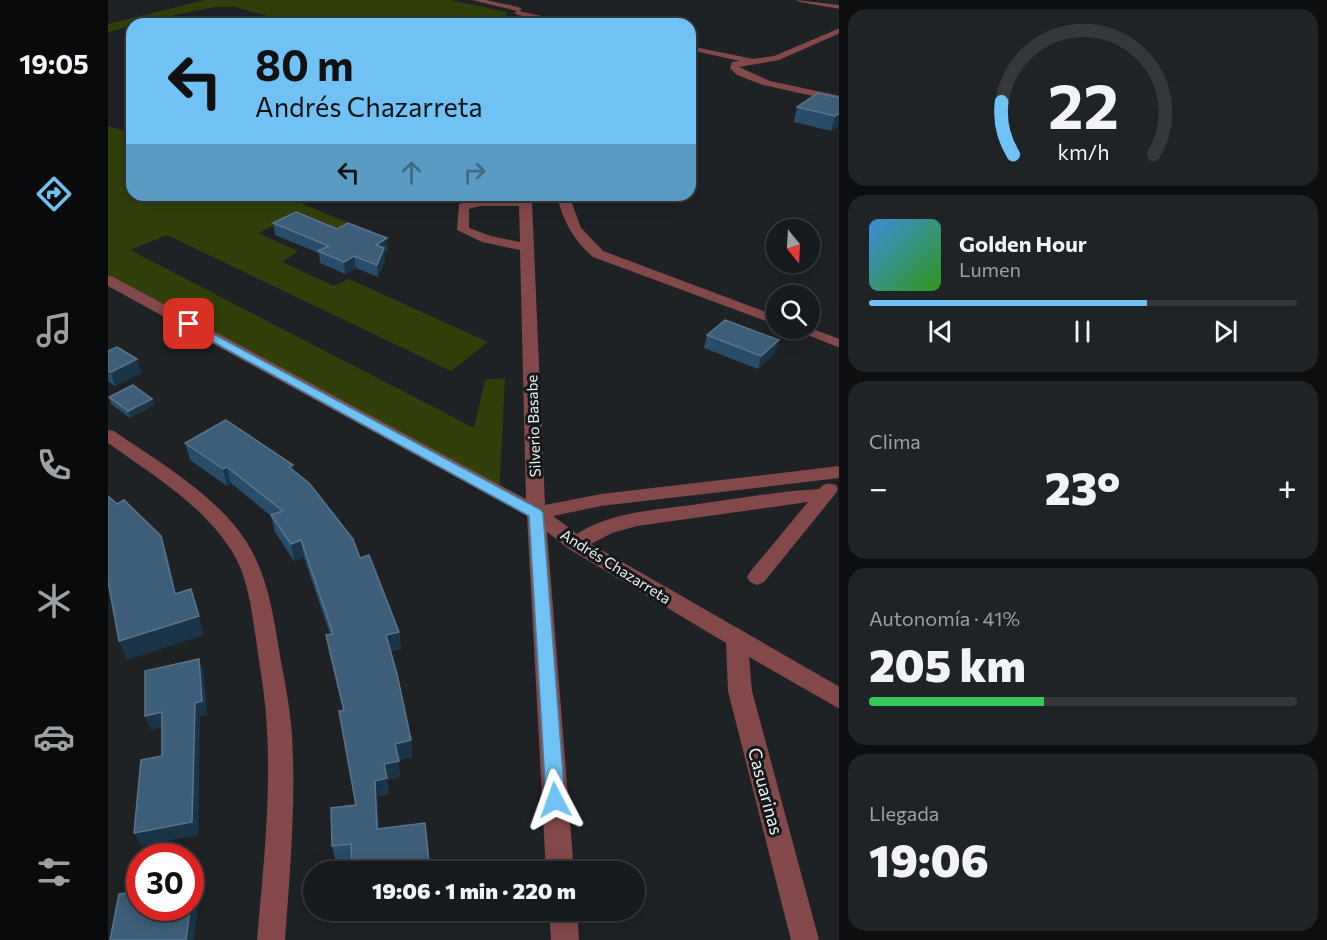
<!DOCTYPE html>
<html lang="es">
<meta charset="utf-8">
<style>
:root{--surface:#161a1c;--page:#1f2325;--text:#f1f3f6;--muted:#9ea1a3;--line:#35383b;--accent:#70c2f4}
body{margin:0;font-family:Commissioner,sans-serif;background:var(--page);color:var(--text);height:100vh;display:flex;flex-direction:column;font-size:22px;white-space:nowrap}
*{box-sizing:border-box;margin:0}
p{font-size:20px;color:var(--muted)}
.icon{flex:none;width:33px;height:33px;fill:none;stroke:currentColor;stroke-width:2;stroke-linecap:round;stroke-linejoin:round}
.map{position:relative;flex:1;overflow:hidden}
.sheet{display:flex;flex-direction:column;gap:9px;padding:9px;background:#0c0e0f;width:488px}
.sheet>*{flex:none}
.top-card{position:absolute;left:18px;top:18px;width:570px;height:183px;border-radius:18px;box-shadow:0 3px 15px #0003,0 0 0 2px var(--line);background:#70c2f4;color:#111;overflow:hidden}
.needle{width:39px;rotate:162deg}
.fabs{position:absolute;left:658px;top:219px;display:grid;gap:12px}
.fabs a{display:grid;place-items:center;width:54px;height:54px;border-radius:50%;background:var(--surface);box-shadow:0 3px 15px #0003,0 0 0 2px var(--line);font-size:30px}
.speed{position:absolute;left:18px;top:843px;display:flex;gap:12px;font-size:30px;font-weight:700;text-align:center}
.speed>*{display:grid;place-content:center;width:78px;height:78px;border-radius:50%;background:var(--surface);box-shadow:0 3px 15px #0003,0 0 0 2px var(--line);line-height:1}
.speed .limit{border:9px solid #d22;background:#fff;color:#111}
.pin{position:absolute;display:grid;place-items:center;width:51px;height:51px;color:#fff;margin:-26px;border-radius:12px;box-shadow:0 3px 9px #0006}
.me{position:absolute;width:66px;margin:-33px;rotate:356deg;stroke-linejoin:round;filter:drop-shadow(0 0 4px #0008)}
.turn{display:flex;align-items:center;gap:21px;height:126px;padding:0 30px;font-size:27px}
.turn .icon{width:78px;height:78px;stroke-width:2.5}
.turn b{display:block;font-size:42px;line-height:51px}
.lanes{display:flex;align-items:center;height:57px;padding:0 30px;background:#0003;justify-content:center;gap:30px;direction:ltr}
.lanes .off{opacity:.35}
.big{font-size:45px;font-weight:800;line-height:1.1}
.sheet .tile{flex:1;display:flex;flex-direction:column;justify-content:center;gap:9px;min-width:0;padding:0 21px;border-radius:18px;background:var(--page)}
.sheet .dial{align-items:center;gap:0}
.dial svg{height:156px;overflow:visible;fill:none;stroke:var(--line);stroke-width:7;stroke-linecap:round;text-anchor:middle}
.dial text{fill:var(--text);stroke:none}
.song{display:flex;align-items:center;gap:18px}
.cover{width:72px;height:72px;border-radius:9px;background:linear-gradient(135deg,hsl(210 70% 55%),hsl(110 70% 35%))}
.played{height:6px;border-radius:3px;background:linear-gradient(90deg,var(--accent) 65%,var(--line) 65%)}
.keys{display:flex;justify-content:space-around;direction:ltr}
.heat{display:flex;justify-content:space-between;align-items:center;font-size:33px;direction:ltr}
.charge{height:9px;border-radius:4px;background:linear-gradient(90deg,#34c759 41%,var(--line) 0)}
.trip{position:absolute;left:195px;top:861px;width:342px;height:60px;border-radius:30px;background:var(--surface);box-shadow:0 3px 15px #0003,0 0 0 2px var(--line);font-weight:800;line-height:60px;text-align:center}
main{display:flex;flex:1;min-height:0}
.dock{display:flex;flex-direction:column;width:108px;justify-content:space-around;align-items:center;background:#090a0b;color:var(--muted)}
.dock .icon{width:42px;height:42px}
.dock .on{color:var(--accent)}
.dock b{font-size:27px;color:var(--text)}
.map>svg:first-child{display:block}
.green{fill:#31400b}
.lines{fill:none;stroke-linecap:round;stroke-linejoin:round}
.minor{fill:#82484a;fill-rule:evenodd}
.wall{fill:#274d6a}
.shaded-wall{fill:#1a3548}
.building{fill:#3c5e78;stroke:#58758b;stroke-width:1.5}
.route{fill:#70c2f4;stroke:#497e9f;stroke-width:1.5}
.labels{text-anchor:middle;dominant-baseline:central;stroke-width:6;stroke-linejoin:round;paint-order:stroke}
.street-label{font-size:15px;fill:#eceef0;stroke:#15181b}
.near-street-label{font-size:18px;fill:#eceef0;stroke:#15181b}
</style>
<main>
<nav class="dock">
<b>19:05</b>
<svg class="icon on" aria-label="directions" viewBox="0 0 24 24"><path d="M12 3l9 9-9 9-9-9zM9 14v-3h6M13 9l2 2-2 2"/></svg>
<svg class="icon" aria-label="music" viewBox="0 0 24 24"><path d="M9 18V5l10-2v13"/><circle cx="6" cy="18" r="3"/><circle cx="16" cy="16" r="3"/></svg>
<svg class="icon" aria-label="phone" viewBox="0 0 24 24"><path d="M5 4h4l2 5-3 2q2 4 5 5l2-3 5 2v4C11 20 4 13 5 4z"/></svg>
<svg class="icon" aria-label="climate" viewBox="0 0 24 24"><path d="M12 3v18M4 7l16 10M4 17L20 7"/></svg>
<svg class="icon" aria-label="car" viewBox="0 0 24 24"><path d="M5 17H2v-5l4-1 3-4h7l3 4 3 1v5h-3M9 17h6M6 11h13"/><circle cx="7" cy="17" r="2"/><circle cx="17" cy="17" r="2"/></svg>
<svg class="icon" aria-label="filters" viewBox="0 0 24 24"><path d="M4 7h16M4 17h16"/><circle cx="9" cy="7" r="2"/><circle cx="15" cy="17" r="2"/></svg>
</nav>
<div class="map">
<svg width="732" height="940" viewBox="0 0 732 940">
<rect width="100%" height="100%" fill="#1e2225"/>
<g class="green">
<path d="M97,0h245l56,12v12h-29l2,-6 -21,-1 -16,7h-144l-63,-17h-21l-82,17v2l-24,6v-8z"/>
<path d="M0,126l24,7v62h150l69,29 -19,8 -38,-15 -36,16 40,18 -16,11 52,24 15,-7 139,63 -37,29 -284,-136 -37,15 344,178 11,-48 20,-2 -6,120 -391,-217z"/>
</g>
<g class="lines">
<g class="minor">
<path d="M364,0h14l32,7 4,2 -3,2 58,13h-15l-44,-9 -4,-2 3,-2z"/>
<path d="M688,0l44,5v4l-40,-7z"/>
<path d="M732,28v5l-61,27 -40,7 31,14 70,15v6l-77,-17 -26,-10 -7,-7 2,-6 8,-1 -50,-11v-4l63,13 21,-3z"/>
<path d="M411,195h12l1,7 13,303 56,-11 239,-28v12l-239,28 -48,10 24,18c37,-24 85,-24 128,-31 38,-5 76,-12 114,-14 5,-6 9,-6 17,-4l2,4 -2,4 -72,89 -7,3 -7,-3 -3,-5 3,-5 58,-70 -171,24 -25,7 -21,11 249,143v22l-91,-52 3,34 67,249h-28l-63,-249 -2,-48 -157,-94 -22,-17 27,340h-28l-19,-356 -419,-230v-10l5,1 413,222 -6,-249 -38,-8 -25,-12 2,-26 20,-6h40zM372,206h39l1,36 -29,-6 -22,-8v-19z"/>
<path d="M449,195h12l12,33 22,23 174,65v9l-184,-68c-19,-16 -31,-37 -36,-62z"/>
<path d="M682,328h20l30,11v9z"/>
<path d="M0,430l6,1c46,32 101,63 132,110 21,33 27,71 33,109 5,28 11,56 13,85 4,68 -2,137 -7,205h-28c6,-69 14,-139 10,-209 -1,-28 -6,-57 -10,-85 -5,-32 -8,-69 -26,-96 -29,-46 -80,-76 -123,-107z"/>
<path d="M441,910h28l2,30h-28z"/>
</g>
</g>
<g class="wall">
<path d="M732,98v27l-9,6 -37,-9 3,-15z"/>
<path d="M165,223l64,6 51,21 -4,3 1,7 -7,17 -22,-9 -11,6 -25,-11 -1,-10 -44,-18z"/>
<path d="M599,335l68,18 -17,16 -54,-21z"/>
<path d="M0,351l29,8 4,14 -26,13 -7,-5z"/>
<path d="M1,397l43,2 2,6 -24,13 -19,-14z"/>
<path d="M77,443l110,29 65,86 39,74 2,17 -10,2 20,89 1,17 -14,3 2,17 -13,3 2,14 -12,3 2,32 -28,31 -15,2 -4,-16 23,-41 -12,-95 -14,-58 -3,-17 4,-1 -26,-77 -10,4 -19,-29 -4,-16 -40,-33 -4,3 -37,-26z"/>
<path d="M245,910h80v2l-77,11z"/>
</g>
<g class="shaded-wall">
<path d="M732,113v12l-9,6 4,-15z"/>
<path d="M279,238l1,12 -4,3 1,7 -7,17 -2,-32z"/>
<path d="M246,256l2,12 -11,6 -1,-12z"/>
<path d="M671,340l-4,13 -17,16 3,-13z"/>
<path d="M29,359l4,14 -26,13 -4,-14z"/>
<path d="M44,399l2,6 -24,13 -2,-7z"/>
<path d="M185,465l3,16 -7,-14z"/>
<path d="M119,467l4,16 -4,3 -4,-17z"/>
<path d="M53,536l6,19 14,58 -6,-19z"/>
<path d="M193,540l3,17 -10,4 -3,-17z"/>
<path d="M83,589l13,46 -77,25 -8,-19z"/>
<path d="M291,632l2,17 -13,3 -2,-17z"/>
<path d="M91,659l5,14 3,42 -7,2 -2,118 -57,11 -7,-13z"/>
<path d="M54,712l5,14 -16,4 -6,-14z"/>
<path d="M303,740l1,17 -15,4 -2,-17z"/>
<path d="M291,761l1,16 -13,3 2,14 -12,3 3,48 -3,-16 -2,-48 9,-17z"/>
<path d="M85,885l6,13 -5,42h-8z"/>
</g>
<g class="building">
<path d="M710,93l22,5v15l-5,3 -38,-9z"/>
<path d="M188,212l41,17 11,-6 39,15 -11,7 8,3 -7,17 -23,-9 -10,6 -26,-11 11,-5 -56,-23z"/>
<path d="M617,320l54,20 -18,16 -54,-21z"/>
<path d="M9,347l20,12 -26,13 -3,-1v-20z"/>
<path d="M25,385l19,14 -24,12 -19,-14z"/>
<path d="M118,420l67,45 -4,2 20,16 44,56 7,19 9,-3 30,77 -13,3 11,39 14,66 -16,4 4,17 -15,3 3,14 -12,3 2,48 48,-6 5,49h-78l-1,-28 -19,2 -1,-38 25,-3 -17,-94 5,-1 -18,-75 7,-1 -32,-94 -10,4 -20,-29 12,-4 -56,-44 -4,2 -38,-26z"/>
<path d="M0,496l9,8 7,-4 37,36 14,58 16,-5 8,27 -80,25 -11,-60z"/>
<path d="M91,659l3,42 -7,2 -3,119 -58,11 7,-73 21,-4v-44l-17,4v-45z"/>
<path d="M85,885l-3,19v-18z"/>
<path d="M32,891v17h50l-4,32h-76l9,-46z"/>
</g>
<path class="route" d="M81,321l352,189 2,3 22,287 -3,6 -7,3 -6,-3 -3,-6 -17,-284 -343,-189v-5z"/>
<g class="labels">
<g class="street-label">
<text transform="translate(425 426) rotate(-92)">Silverio Basabe</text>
<text transform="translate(508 566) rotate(32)">Andrés Chazarreta</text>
</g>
<g class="near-street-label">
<text transform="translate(658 791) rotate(75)">Casuarinas</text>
</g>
</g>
</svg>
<div class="fabs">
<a><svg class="needle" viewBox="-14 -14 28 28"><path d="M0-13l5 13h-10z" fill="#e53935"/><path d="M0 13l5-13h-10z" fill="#9ea1a3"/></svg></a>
<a><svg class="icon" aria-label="search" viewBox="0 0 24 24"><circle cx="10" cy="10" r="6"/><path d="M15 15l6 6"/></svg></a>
</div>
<div class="speed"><div class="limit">30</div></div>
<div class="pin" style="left:81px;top:324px;background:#d93025"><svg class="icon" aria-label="arrive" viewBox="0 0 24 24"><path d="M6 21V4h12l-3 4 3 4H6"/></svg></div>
<svg class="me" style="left:447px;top:800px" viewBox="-20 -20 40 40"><path d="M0-17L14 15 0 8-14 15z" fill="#70c2f4" stroke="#fff" stroke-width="4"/></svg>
<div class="trip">19:06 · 1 min · 220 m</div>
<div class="top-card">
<div class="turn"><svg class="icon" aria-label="left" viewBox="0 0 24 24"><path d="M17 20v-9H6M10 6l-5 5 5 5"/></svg><div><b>80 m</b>Andrés Chazarreta</div></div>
<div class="lanes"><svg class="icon" aria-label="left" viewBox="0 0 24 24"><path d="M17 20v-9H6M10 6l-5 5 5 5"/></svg><svg class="icon off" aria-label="ahead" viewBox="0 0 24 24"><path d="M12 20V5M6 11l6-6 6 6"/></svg><svg class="icon off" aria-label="right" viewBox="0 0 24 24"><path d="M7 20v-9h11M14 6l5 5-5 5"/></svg></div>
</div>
</div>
<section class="sheet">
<div class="tile dial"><svg viewBox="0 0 100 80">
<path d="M14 69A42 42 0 1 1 86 69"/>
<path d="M14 69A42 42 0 0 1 8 42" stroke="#70c2f4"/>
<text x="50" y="56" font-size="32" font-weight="700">22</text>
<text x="50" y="72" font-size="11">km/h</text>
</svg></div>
<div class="tile">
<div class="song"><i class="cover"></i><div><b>Golden Hour</b><p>Lumen</p></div></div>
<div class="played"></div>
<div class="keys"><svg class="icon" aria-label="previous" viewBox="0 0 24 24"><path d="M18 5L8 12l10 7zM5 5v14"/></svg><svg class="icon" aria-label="pause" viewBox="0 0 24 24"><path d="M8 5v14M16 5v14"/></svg><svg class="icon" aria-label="next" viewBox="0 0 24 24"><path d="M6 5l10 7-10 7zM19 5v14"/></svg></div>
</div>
<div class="tile"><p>Clima</p>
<div class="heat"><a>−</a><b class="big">23°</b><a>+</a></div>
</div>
<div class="tile"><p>Autonomía · 41%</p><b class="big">205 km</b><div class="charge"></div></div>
<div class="tile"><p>Llegada</p><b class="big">19:06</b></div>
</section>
</main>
